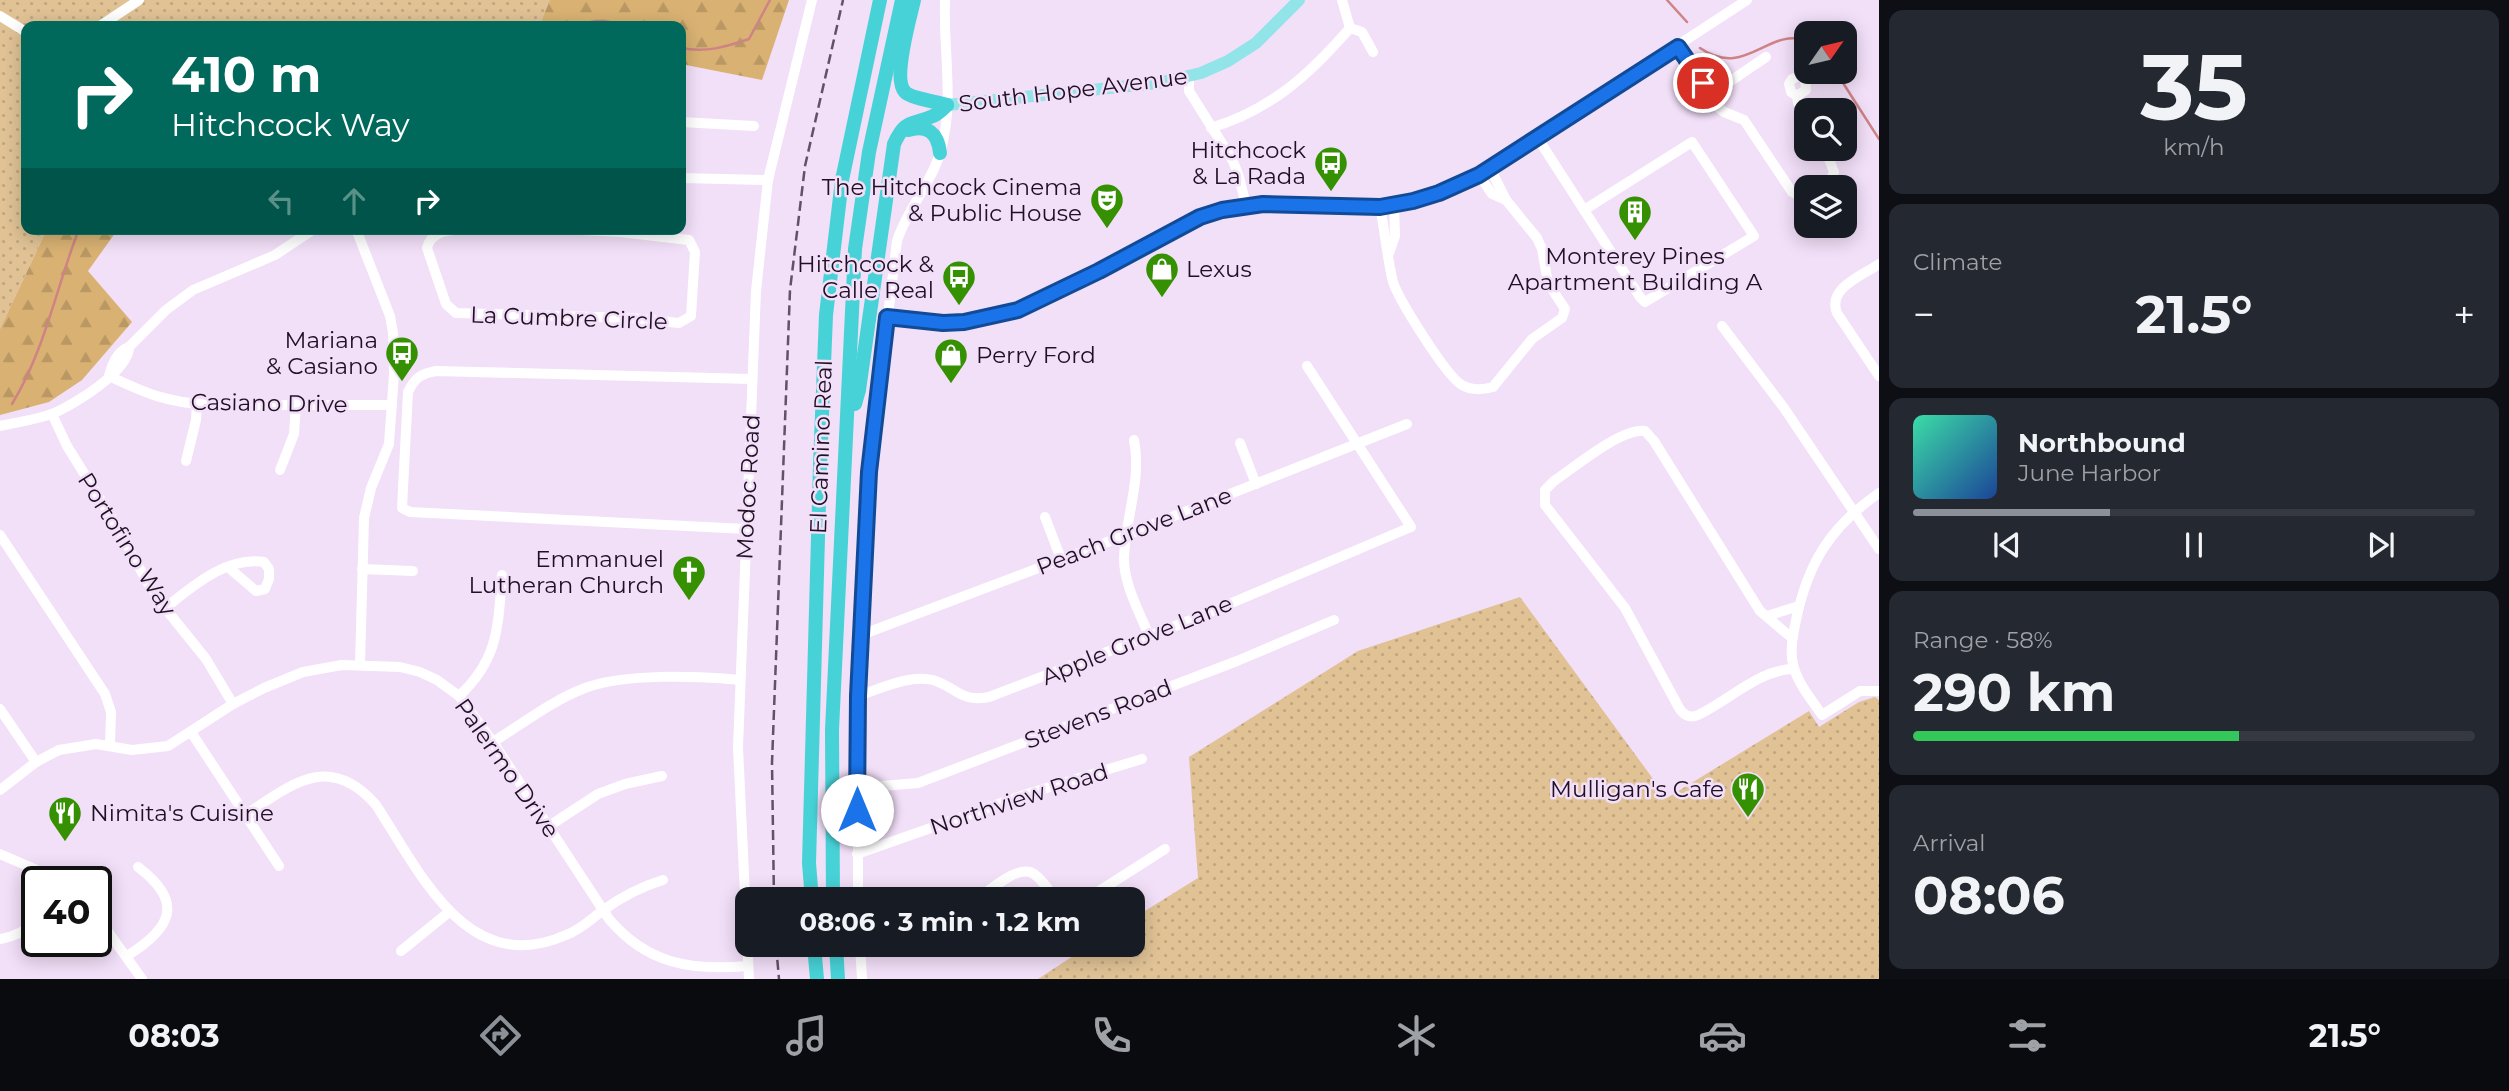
<!DOCTYPE html>
<meta charset="utf-8">
<style>
:root{--surface:#171b24;--page:#242831;--text:#f1f3f6;--muted:#9ea1a6;--line:#363941;--accent:#8c9099}
body{margin:0;font-family:Montserrat,sans-serif;background:var(--page);color:var(--text);height:100vh;display:flex;flex-direction:column;font-size:26px;white-space:nowrap}
*{box-sizing:border-box;margin:0}
p{font-size:23px;color:var(--muted)}
.icon{flex:none;width:38px;height:38px;fill:none;stroke:currentColor;stroke-width:2;stroke-linecap:round;stroke-linejoin:round}
.map{position:relative;flex:1;overflow:hidden}
.sheet{display:flex;flex-direction:column;gap:10px;padding:10px;background:#0d0f14;width:630px}
.sheet>*{flex:none}
.top-card{position:absolute;left:21px;top:21px;width:665px;height:214px;border-radius:14px;box-shadow:0 4px 18px #0003;background:#00695c;color:#fff;overflow:hidden}
.needle{width:46px;rotate:56deg}
.buttons{position:absolute;left:1794px;top:21px;display:grid;gap:14px}
.buttons a{display:grid;place-items:center;width:63px;height:63px;border-radius:14px;background:var(--surface);box-shadow:0 4px 18px #0003;font-size:35px}
.speed{position:absolute;left:21px;top:866px;display:flex;gap:14px;font-size:35px;font-weight:700;text-align:center}
.speed>*{display:grid;place-content:center;width:91px;height:91px;border-radius:50%;background:var(--surface);box-shadow:0 4px 18px #0003;line-height:1}
.speed .limit{border:4px solid #111;border-radius:10px;background:#fff;color:#111}
.pin{position:absolute;display:grid;place-items:center;width:60px;height:60px;color:#fff;margin:-30px;border:4px solid #fff;border-radius:50%;box-shadow:0 2px 7px #0007}
.me{position:absolute;width:77px;margin:-38px;rotate:0deg;stroke-linejoin:round;filter:drop-shadow(0 0 5px #0008)}
.turn{display:flex;align-items:center;gap:24px;height:147px;padding:0 35px;font-size:32px}
.turn .icon{width:91px;height:91px;stroke-width:2.5}
.turn b{display:block;font-size:49px;line-height:60px}
.lanes{display:flex;align-items:center;height:66px;padding:0 35px;background:#0003;justify-content:center;gap:35px;direction:ltr}
.lanes .off{opacity:.35}
.big{font-size:52px;font-weight:700;line-height:1.1}
.sheet .widget{flex:1;display:flex;flex-direction:column;justify-content:center;gap:10px;min-width:0;padding:0 24px;border-radius:14px;background:var(--page)}
.sheet .dial{align-items:center;gap:0}
.dial b{font-size:91px;line-height:1}
.song{display:flex;align-items:center;gap:21px}
.cover{width:84px;height:84px;border-radius:10px;background:linear-gradient(135deg,hsl(160 70% 55%),hsl(220 70% 35%))}
.played{height:7px;border-radius:4px;background:linear-gradient(90deg,var(--accent) 35%,var(--line) 35%)}
.keys{display:flex;justify-content:space-around;direction:ltr}
.heat{display:flex;justify-content:space-between;align-items:center;font-size:38px;direction:ltr}
.charge{height:10px;border-radius:5px;background:linear-gradient(90deg,#34c759 58%,var(--line) 0)}
.trip{position:absolute;left:735px;top:887px;width:410px;height:70px;border-radius:14px;background:var(--surface);box-shadow:0 4px 18px #0003;font-weight:700;line-height:70px;text-align:center}
.tab-bar{display:flex;height:112px;justify-content:space-around;align-items:center;background:#090b0e;color:var(--muted)}
.tab-bar .icon{width:49px;height:49px}
.tab-bar .active{color:var(--accent)}
.tab-bar b{font-size:32px;color:var(--text)}
main{display:flex;flex:1;min-height:0}
.map>svg:first-child{display:block}
.grass{fill:url(#grass-dots)}
.forest{fill:url(#forest-firs)}
.lines{fill:none;stroke-linecap:round;stroke-linejoin:round}
.stream{stroke:#ce8385;stroke-width:2.5}
.minor{stroke:#fff;stroke-width:10}
.major{stroke:#91e4e7;stroke-width:12}
.highway{stroke:#47d2d7;stroke-width:14}
.rail{stroke:#635168;stroke-width:2.5;stroke-dasharray:10 5;stroke-linecap:butt}
.route-casing{stroke:#114b97;stroke-width:18}
.route{stroke:#1a73e8;stroke-width:12}
.labels{text-anchor:middle;dominant-baseline:central;stroke-width:5;stroke-linejoin:round;paint-order:stroke}
.street-label{font-size:23px;fill:#210f25;stroke:#f2dff8}
.poi-label{font-size:23px;fill:#210f25;stroke:#f2dff8;text-anchor:end}
</style>
<main>
<div class="map">
<svg width="1879" height="979" viewBox="0 0 1879 979">
<defs>
<pattern id="grass-dots" width="8" height="8" patternUnits="userSpaceOnUse" patternTransform="scale(1.75)"><rect width="8" height="8" fill="#e0c295"/><path d="M2 2h.1M6 6h.1" fill="none" stroke="#c0a680" stroke-width="1.8" stroke-linecap="round"/></pattern>
<pattern id="forest-firs" width="22" height="20" patternUnits="userSpaceOnUse" patternTransform="scale(1.75)"><rect width="22" height="20" fill="#d9b273"/><path d="M5 1l3.5 6h-7zM16 11l3.5 6h-7z" fill="#ba9863"/></pattern>
</defs>
<rect width="100%" height="100%" fill="#f2dff8"/>
<g class="grass">
<path d="M0,0h550l-11,26h-513v203h21l-47,100z"/>
<path d="M1520,597l147,201 142,-87 10,16 40,-25 16,-5 4,3v279h-841l52,-34h42v-26l66,-41 -9,-121 169,-106z"/>
</g>
<g class="forest">
<path d="M550,0h239l-27,80 -81,-16v-38h-142z"/>
<path d="M47,229h71l-30,42 44,51 -50,58 -33,22 -49,13v-86z"/>
</g>
<g class="lines">
<g class="stream">
<path d="M1667,0l20,22"/>
<path d="M580,26c13,-6 26,-8 37,0"/>
<path d="M681,48c25,5 44,-1 68,-9l21,-39"/>
<path d="M1700,48c45,31 67,-20 106,-8"/>
<path d="M1836,72l43,67"/>
<path d="M12,404c33,-54 44,-116 67,-175"/>
</g>
<g class="minor">
<path d="M0,16l26,16"/>
<path d="M100,26l39,-26"/>
<path d="M1350,28l12,4 11,20"/>
<path d="M1678,46l41,62 5,4 20,8 48,72 9,5h5"/>
<path d="M1189,77v14l44,70 6,16 7,28"/>
<path d="M1710,95l56,-38"/>
<path d="M1797,96l9,-6 -1,-11 -6,-3 -7,3 -3,5 2,8 6,4 1,7 8,16"/>
<path d="M681,122l73,4"/>
<path d="M1211,128c61,-19 98,-53 139,-100l-8,-28"/>
<path d="M1537,137l103,160 5,5 109,-66 -62,-94 -108,68"/>
<path d="M1479,175l13,19 14,6"/>
<path d="M681,178l87,2"/>
<path d="M1821,187l9,-6 4,-9 -9,-23"/>
<path d="M1380,207c5,24 7,51 13,75 6,18 53,94 69,103 10,6 20,5 31,2l39,-48 30,-21 3,-9 -17,-26 -6,-34 -5,-11 -31,-38 -16,-32"/>
<path d="M356,229l34,87 3,17 1,41 -5,70 -18,44 -7,30 -4,146"/>
<path d="M460,229c-15,2 -29,3 -33,19l19,56 10,9 176,5 47,5 12,-7 4,-64 -6,-12 -69,-8 -58,-3"/>
<path d="M1389,253l6,-17 -1,-31"/>
<path d="M1879,264c-17,12 -52,24 -42,49l42,63"/>
<path d="M887,317c24,3 49,7 74,5 70,-5 129,-50 191,-79 23,-12 46,-27 72,-33 47,-11 91,-1 138,-2 42,-1 80,-15 117,-33l268,-175"/>
<path d="M1722,326l62,82 95,141"/>
<path d="M109,376c38,18 57,26 100,29h183"/>
<path d="M109,376c3,-12 8,-25 20,-29l37,-37 27,-20 82,-35 39,-26"/>
<path d="M52,414l15,32 51,82 29,54 18,26 41,51 27,45"/>
<path d="M0,426c17,-4 37,-6 54,-13 20,-8 76,-43 75,-66"/>
<path d="M1134,440c8,41 -9,78 -10,119 0,26 16,54 25,77"/>
<path d="M1240,443l16,41"/>
<path d="M186,461l10,-41 1,-16"/>
<path d="M280,470l14,-36 2,-31"/>
<path d="M1879,493c-49,34 -71,70 -83,127 -3,16 -7,32 -2,48 5,17 18,32 28,47l38,-24h19"/>
<path d="M1045,517l16,42"/>
<path d="M746,529l-336,-17 -8,-4 6,-116c7,-14 12,-18 28,-21l316,8"/>
<path d="M0,535l105,159 6,18 -1,33"/>
<path d="M362,569l51,2"/>
<path d="M165,608c27,-21 61,-52 99,-46l5,7v10l-4,10 -9,2 -28,-24"/>
<path d="M1767,616l32,-10"/>
<path d="M861,635l265,-100 281,-111"/>
<path d="M1792,638l-32,-27 -106,-170 -9,-10c-24,-3 -70,36 -91,50l-9,9v15l80,103 53,98c4,8 11,13 20,9 30,-14 62,-46 96,-46"/>
<path d="M459,696c40,-37 39,-70 43,-121"/>
<path d="M858,696c22,-7 52,-22 75,-16 23,7 28,23 56,17l207,-79 215,-91 -104,-161"/>
<path d="M0,709l36,53"/>
<path d="M191,732l88,134"/>
<path d="M493,742c29,-18 60,-42 92,-54 40,-15 112,-12 155,-8"/>
<path d="M857,788l61,-5 319,-122 97,-41"/>
<path d="M0,790l36,-28 23,-12 37,-6 36,6 36,-4 65,-42 31,-16 39,-16 39,-7 58,2 20,5 17,8 22,16 34,46 116,177c38,45 82,52 139,47"/>
<path d="M245,815c46,-30 84,-64 131,-10 44,67 91,174 190,130 14,-5 24,-15 36,-24 19,-14 38,-24 61,-31"/>
<path d="M549,826l49,-32 27,-10 37,-8"/>
<path d="M0,854l30,13 28,15"/>
<path d="M857,854l170,-60 115,-35"/>
<path d="M858,900v-204l11,-224 28,-231c10,-32 34,-57 43,-88 15,-49 3,-103 5,-153"/>
<path d="M976,900c13,-9 43,-37 58,-26 9,6 15,17 22,26"/>
<path d="M1085,900l80,-51"/>
<path d="M96,915l46,64"/>
<path d="M0,939c13,-2 29,-9 37,-20"/>
<path d="M860,945l2,34"/>
<path d="M970,945l3,6"/>
<path d="M401,951l48,-39"/>
<path d="M127,956c43,-27 59,-53 11,-89"/>
<path d="M749,979l-11,-232 18,-456 12,-111 44,-180"/>
</g>
<path class="major" d="M947,105l211,-22 43,-10 27,-12 28,-18 43,-43"/>
<g class="highway">
<path d="M914,0c-4,18 -22,79 -9,92 5,6 33,10 42,13"/>
<path d="M908,130c19,-6 30,3 32,23"/>
<path d="M855,404l4,-14 35,-246c12,-26 17,-18 39,-28 5,-2 10,-7 14,-11"/>
<path d="M812,900l-3,-37 11,-398 6,-150 16,-135 38,-180"/>
<path d="M833,900l-1,-170 23,-481 14,-97 33,-152"/>
<path d="M814,945l3,34"/>
<path d="M836,945l2,34"/>
</g>
<g class="rail">
<path d="M774,900l-2,-137 18,-473 15,-124 38,-166"/>
<path d="M776,945l3,34"/>
</g>
</g>
<g class="lines">
<g class="route-casing">
<path id="route" d="M857,810l1,-114 11,-224 18,-155 56,6 21,-1 54,-12 81,-39 101,-54 22,-7 41,-6 117,3 33,-6 26,-8 40,-18 199,-128 25,36"/>
</g>
<use href="#route" class="route"/>
</g>
<defs>
<g id="bus-pin" transform="scale(1.75)"><path d="M0 17L-7.5 6A9.5 9.5 0 1 1 7.5 6Z" fill="#369102" stroke="#f2dff8"/><path d="M-5-6H5V4H4V6H2V4H-2V6H-4V4H-5ZM-3.5-4V0h7V-4ZM-3.5 1.2v1.5H-2V1.2ZM2 1.2v1.5H3.5V1.2Z" fill="#fff"/></g>
<g id="theatre-pin" transform="scale(1.75)"><path d="M0 17L-7.5 6A9.5 9.5 0 1 1 7.5 6Z" fill="#369102" stroke="#f2dff8"/><path d="M-5-5.5Q0-4 5-5.5V0Q5 5 0 6Q-5 5-5 0ZM-3.3-2.5H-1v1.5H-3.3ZM1-2.5H3.3v1.5H1ZM-2.8 1Q0 5.5 2.8 1Z" fill="#fff"/></g>
<g id="building-pin" transform="scale(1.75)"><path d="M0 17L-7.5 6A9.5 9.5 0 1 1 7.5 6Z" fill="#369102" stroke="#f2dff8"/><path d="M-4-6H4V6H1V3H-1V6H-4ZM-2.5-4.3h1.7v1.8h-1.7ZM.8-4.3h1.7v1.8H.8ZM-2.5-1h1.7V.8h-1.7ZM.8-1h1.7V.8H.8Z" fill="#fff"/></g>
<g id="shop-pin" transform="scale(1.75)"><path d="M0 17L-7.5 6A9.5 9.5 0 1 1 7.5 6Z" fill="#369102" stroke="#f2dff8"/><path d="M-5-2.5h2.3a2.7 3.5 0 0 1 5.4 0H5L5.5 6h-11ZM-1.5-2.5h3a1.5 2.3 0 0 0-3 0Z" fill="#fff"/></g>
<g id="church-pin" transform="scale(1.75)"><path d="M0 17L-7.5 6A9.5 9.5 0 1 1 7.5 6Z" fill="#369102" stroke="#f2dff8"/><path d="M-1.2-6h2.4v3.5h3.3v2.4h-3.3V6h-2.4V-.1h-3.3v-2.4h3.3Z" fill="#fff"/></g>
<g id="restaurant-pin" transform="scale(1.75)"><path d="M0 17L-7.5 6A9.5 9.5 0 1 1 7.5 6Z" fill="#369102" stroke="#f2dff8"/><path d="M-5-6h1v4h1v-4h1v4h1v-4h1v5L-1.5 .5V6h-2V.5L-5-1ZM5-6V6H3V1.5H1.5Q1.5-4 5-6Z" fill="#fff"/></g>
</defs>
<g fill-rule="evenodd">
<use href="#bus-pin" x="1331" y="163"/>
<use href="#theatre-pin" x="1107" y="200"/>
<use href="#building-pin" x="1635" y="212"/>
<use href="#shop-pin" x="1162" y="269"/>
<use href="#bus-pin" x="959" y="277"/>
<use href="#bus-pin" x="402" y="353"/>
<use href="#shop-pin" x="951" y="355"/>
<use href="#church-pin" x="689" y="572"/>
<use href="#restaurant-pin" x="1748" y="789"/>
<use href="#restaurant-pin" x="65" y="813"/>
</g>
<g class="labels">
<g class="street-label">
<text transform="translate(1073 90) rotate(-7)">South Hope Avenue</text>
<text transform="translate(569 318) rotate(2)">La Cumbre Circle</text>
<text transform="translate(269 403) rotate(1)">Casiano Drive</text>
<text transform="translate(821 447) rotate(-88)">El Camino Real</text>
<text transform="translate(748 487) rotate(-87)">Modoc Road</text>
<text transform="translate(1134 531) rotate(-21)">Peach Grove Lane</text>
<text transform="translate(127 544) rotate(58)">Portofino Way</text>
<text transform="translate(1137 640) rotate(-22)">Apple Grove Lane</text>
<text transform="translate(1098 714) rotate(-21)">Stevens Road</text>
<text transform="translate(507 768) rotate(55)">Palermo Drive</text>
<text transform="translate(1019 799) rotate(-18)">Northview Road</text>
</g>
<g class="poi-label">
<text x="1306" y="150">Hitchcock<tspan x="1306" dy="26">&amp; La Rada</tspan></text>
<text x="1082" y="187">The Hitchcock Cinema<tspan x="1082" dy="26">&amp; Public House</tspan></text>
<text x="1635" y="256" text-anchor="middle">Monterey Pines<tspan x="1635" dy="26">Apartment Building A</tspan></text>
<text x="934" y="264">Hitchcock &amp;<tspan x="934" dy="26">Calle Real</tspan></text>
<text x="1186" y="269" text-anchor="start">Lexus</text>
<text x="378" y="340">Mariana<tspan x="378" dy="26">&amp; Casiano</tspan></text>
<text x="976" y="355" text-anchor="start">Perry Ford</text>
<text x="664" y="559">Emmanuel<tspan x="664" dy="26">Lutheran Church</tspan></text>
<text x="1724" y="789">Mulligan's Cafe</text>
<text x="90" y="813" text-anchor="start">Nimita's Cuisine</text>
</g>
</g>
</svg>
<div class="buttons">
<a><svg class="needle" viewBox="-14 -14 28 28"><path d="M0-13l5 13h-10z" fill="#e53935"/><path d="M0 13l5-13h-10z" fill="#9ea1a6"/></svg></a>
<a><svg class="icon" aria-label="search" viewBox="0 0 24 24"><circle cx="10" cy="10" r="6"/><path d="M15 15l6 6"/></svg></a>
<a><svg class="icon" aria-label="layers" viewBox="0 0 24 24"><path d="M12 4l9 5-9 5-9-5zM3 14l9 5 9-5"/></svg></a>
</div>
<div class="speed"><div class="limit">40</div></div>
<div class="pin" style="left:1703px;top:83px;background:#d93025"><svg class="icon" aria-label="arrive" viewBox="0 0 24 24"><path d="M6 21V4h12l-3 4 3 4H6"/></svg></div>
<svg class="me" style="left:857px;top:810px" viewBox="-20 -20 40 40"><circle r="19" fill="#fff"/><path d="M0-13L10 11 0 6-10 11z" fill="#1a73e8"/></svg>
<div class="trip">08:06 · 3 min · 1.2 km</div>
<div class="top-card">
<div class="turn"><svg class="icon" aria-label="right" viewBox="0 0 24 24"><path d="M7 20v-9h11M14 6l5 5-5 5"/></svg><div><b>410 m</b>Hitchcock Way</div></div>
<div class="lanes"><svg class="icon off" aria-label="left" viewBox="0 0 24 24"><path d="M17 20v-9H6M10 6l-5 5 5 5"/></svg><svg class="icon off" aria-label="ahead" viewBox="0 0 24 24"><path d="M12 20V5M6 11l6-6 6 6"/></svg><svg class="icon" aria-label="right" viewBox="0 0 24 24"><path d="M7 20v-9h11M14 6l5 5-5 5"/></svg></div>
</div>
</div>
<section class="sheet">
<div class="widget dial"><b>35</b><p>km/h</p></div>
<div class="widget"><p>Climate</p>
<div class="heat"><a>−</a><b class="big">21.5°</b><a>+</a></div>
</div>
<div class="widget">
<div class="song"><i class="cover"></i><div><b>Northbound</b><p>June Harbor</p></div></div>
<div class="played"></div>
<div class="keys"><svg class="icon" aria-label="previous" viewBox="0 0 24 24"><path d="M18 5L8 12l10 7zM5 5v14"/></svg><svg class="icon" aria-label="pause" viewBox="0 0 24 24"><path d="M8 5v14M16 5v14"/></svg><svg class="icon" aria-label="next" viewBox="0 0 24 24"><path d="M6 5l10 7-10 7zM19 5v14"/></svg></div>
</div>
<div class="widget"><p>Range · 58%</p><b class="big">290 km</b><div class="charge"></div></div>
<div class="widget"><p>Arrival</p><b class="big">08:06</b></div>
</section>
</main>
<nav class="tab-bar">
<b>08:03</b>
<svg class="icon active" aria-label="directions" viewBox="0 0 24 24"><path d="M12 3l9 9-9 9-9-9zM9 14v-3h6M13 9l2 2-2 2"/></svg>
<svg class="icon" aria-label="music" viewBox="0 0 24 24"><path d="M9 18V5l10-2v13"/><circle cx="6" cy="18" r="3"/><circle cx="16" cy="16" r="3"/></svg>
<svg class="icon" aria-label="phone" viewBox="0 0 24 24"><path d="M5 4h4l2 5-3 2q2 4 5 5l2-3 5 2v4C11 20 4 13 5 4z"/></svg>
<svg class="icon" aria-label="climate" viewBox="0 0 24 24"><path d="M12 3v18M4 7l16 10M4 17L20 7"/></svg>
<svg class="icon" aria-label="car" viewBox="0 0 24 24"><path d="M5 17H2v-5l4-1 3-4h7l3 4 3 1v5h-3M9 17h6M6 11h13"/><circle cx="7" cy="17" r="2"/><circle cx="17" cy="17" r="2"/></svg>
<svg class="icon" aria-label="filters" viewBox="0 0 24 24"><path d="M4 7h16M4 17h16"/><circle cx="9" cy="7" r="2"/><circle cx="15" cy="17" r="2"/></svg>
<b>21.5°</b>
</nav>
